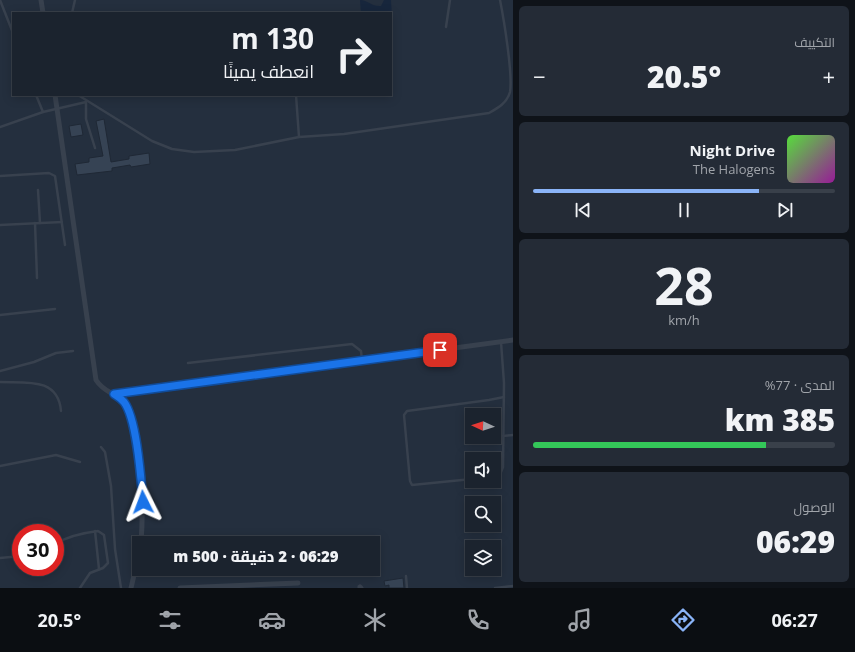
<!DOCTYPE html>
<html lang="ar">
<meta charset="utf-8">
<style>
:root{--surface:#1b232e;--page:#242b36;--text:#f1f3f6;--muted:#a0a4aa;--line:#39404a;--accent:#8ab4f8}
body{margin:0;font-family:"Open Sans",Cairo,sans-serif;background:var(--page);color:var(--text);direction:rtl;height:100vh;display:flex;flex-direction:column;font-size:15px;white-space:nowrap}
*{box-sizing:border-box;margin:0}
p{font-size:13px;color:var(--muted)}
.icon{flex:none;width:22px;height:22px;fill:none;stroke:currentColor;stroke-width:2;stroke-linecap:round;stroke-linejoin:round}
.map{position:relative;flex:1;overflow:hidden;direction:ltr}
.panel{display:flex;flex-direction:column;gap:6px;padding:6px;background:#0f1319;width:342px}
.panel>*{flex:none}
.banner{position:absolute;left:12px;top:12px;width:380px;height:84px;border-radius:0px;box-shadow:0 2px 10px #0003,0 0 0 1px var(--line);direction:rtl;background:#1b232e;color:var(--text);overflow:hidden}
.needle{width:26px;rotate:273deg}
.buttons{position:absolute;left:465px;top:408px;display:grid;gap:8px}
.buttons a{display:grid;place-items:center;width:36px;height:36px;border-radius:0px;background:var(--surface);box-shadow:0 2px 10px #0003,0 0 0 1px var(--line);font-size:20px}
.speed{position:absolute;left:12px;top:524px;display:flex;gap:8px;font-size:20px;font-weight:700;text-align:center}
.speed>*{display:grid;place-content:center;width:52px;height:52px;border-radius:50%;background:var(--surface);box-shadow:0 2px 10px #0003,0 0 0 1px var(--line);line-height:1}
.speed .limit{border:6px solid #d22;background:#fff;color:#111}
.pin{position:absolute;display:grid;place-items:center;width:34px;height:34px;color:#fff;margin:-17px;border-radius:8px;box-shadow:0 2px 6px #0006}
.me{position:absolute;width:44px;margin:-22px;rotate:357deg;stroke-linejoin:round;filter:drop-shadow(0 0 3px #0008)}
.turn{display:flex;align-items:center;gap:14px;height:84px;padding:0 12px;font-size:18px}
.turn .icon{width:52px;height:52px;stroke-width:2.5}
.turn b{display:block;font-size:28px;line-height:34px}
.big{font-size:30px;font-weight:800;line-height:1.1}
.panel .widget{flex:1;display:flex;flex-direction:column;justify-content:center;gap:6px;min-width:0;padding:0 14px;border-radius:6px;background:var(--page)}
.panel .dial{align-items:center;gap:0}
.dial b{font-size:52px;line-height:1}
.song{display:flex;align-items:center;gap:12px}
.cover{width:48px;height:48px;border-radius:6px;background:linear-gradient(135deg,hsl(110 70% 55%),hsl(300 70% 35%))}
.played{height:4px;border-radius:2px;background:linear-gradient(90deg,var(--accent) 75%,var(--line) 75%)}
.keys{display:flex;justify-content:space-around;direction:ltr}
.heat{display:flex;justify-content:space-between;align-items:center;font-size:22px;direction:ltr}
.charge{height:6px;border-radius:3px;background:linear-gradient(90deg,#34c759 77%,var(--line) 0)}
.trip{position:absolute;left:132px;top:536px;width:248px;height:40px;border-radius:0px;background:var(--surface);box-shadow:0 2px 10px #0003,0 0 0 1px var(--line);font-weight:800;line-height:40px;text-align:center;direction:rtl}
.tab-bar{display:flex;height:64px;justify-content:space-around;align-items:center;background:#0b0e12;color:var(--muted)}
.tab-bar .icon{width:28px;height:28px}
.tab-bar .selected{color:var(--accent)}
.tab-bar b{font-size:18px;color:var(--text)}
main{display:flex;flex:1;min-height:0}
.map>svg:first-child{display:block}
.water{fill:#17263c}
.building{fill:#364354;stroke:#1f2835}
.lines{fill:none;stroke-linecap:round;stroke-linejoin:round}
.lane{stroke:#38414e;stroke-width:2.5}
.street{stroke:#38414e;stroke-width:5}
.route-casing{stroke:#114b97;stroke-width:10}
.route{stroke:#1a73e8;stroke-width:7}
</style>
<main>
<section class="panel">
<div class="widget"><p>التكييف</p>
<div class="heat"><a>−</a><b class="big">20.5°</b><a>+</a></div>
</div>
<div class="widget">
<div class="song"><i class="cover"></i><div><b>Night Drive</b><p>The Halogens</p></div></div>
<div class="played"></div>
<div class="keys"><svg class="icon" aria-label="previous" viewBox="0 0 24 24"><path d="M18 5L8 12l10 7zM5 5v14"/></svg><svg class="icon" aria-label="pause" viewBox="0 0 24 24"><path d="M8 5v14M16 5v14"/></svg><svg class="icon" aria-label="next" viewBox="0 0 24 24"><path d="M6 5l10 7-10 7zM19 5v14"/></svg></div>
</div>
<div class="widget dial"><b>28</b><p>km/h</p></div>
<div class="widget"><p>المدى · 77%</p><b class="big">385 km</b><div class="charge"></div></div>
<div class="widget"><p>الوصول</p><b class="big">06:29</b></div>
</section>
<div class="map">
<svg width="513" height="588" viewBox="0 0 513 588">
<rect width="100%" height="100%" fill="#242f3e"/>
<path class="water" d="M360,0c8,0 12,7 21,6l3,-6h7l1,18 -1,6v-11h-30z"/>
<g class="building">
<path d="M104,119l7,43 18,-3v-3l20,-3 1,11 -19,3 -1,-2 -18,3v3l-35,4 -2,-11 14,-2v-4l14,-2 -7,-35z"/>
<path d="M81,124l2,11 -12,2 -2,-11z"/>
<path d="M403,578l1,10h-15v-3l-4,1 -1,-5z"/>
</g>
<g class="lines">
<g class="lane">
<path d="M0,0l13,33"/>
<path d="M72,13l3,-13"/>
<path d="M446,27l4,-27"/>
<path d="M36,95l7,17"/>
<path d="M78,95l74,46 20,8 22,3 41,-2 64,-13 45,-3 145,-21c9,-5 18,-10 21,-21 3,-17 -6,-72 -10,-92"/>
<path d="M296,95l3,42"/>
<path d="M0,127l43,-15 43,-10v17l9,29"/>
<path d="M0,176l49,-3 6,3 10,69"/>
<path d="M38,190l2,33"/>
<path d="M35,223l2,55"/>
<path d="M0,225l62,-3"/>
<path d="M0,315l55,-6"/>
<path d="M188,363l164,-19 9,7 1,9"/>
<path d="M0,371l34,-9 22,-9 17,-2"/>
<path d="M0,382c26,1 58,-5 61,29"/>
<path d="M503,436l10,-1"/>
<path d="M101,447l4,5 6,34 4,63 6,39"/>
<path d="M0,466l56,-11 24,7"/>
<path d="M494,476l7,-4 2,-5 1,-84 -3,-41"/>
<path d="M472,479l-60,6 -2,-4 -6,-66 3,-4 82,-11 15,-3"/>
<path d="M95,531l4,38"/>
<path d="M55,544c13,-8 27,-11 43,-13l6,4 4,28 -5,5 -13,5 -10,15"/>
<path d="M0,558l21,-2"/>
<path d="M406,576l1,12"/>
<path d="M495,588l18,-2"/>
</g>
<g class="street">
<path d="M41,0l2,13"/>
<path d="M55,95l41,285c9,14 20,12 28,23 5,6 6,15 8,23 10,39 12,77 9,117"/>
<path d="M114,394l399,-54"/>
<path d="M360,587l1,1"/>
<path d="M131,588l8,-34"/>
<path d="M180,588l118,-5"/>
</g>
</g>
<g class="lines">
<g class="route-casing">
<path id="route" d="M143,502c-2,-22 -6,-83 -19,-100 -3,-4 -7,-6 -10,-8l326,-44"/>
</g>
<use href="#route" class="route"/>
</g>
</svg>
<div class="buttons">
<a><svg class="needle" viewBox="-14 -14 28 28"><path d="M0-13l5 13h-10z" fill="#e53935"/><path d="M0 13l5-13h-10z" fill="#a0a4aa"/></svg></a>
<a><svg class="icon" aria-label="sound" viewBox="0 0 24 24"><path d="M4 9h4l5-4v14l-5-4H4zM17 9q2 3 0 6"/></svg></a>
<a><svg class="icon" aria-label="search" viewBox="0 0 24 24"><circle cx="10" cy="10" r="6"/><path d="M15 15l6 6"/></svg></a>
<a><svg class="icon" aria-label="layers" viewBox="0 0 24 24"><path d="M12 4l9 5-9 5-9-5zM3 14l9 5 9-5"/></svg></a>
</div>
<div class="speed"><div class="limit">30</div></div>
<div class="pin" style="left:440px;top:350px;background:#d93025"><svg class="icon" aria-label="arrive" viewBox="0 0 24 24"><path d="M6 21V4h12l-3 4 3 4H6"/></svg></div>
<svg class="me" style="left:143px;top:502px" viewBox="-20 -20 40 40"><path d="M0-17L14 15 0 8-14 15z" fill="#1a73e8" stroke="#fff" stroke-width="4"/></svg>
<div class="trip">06:29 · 2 دقيقة · 500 m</div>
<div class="banner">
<div class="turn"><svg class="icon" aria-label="right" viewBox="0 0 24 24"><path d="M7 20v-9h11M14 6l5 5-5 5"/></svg><div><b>130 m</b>انعطف يمينًا</div></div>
</div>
</div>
</main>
<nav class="tab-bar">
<b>06:27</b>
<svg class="icon selected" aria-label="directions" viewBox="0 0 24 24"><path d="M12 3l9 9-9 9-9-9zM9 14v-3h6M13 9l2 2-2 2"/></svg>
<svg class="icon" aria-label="music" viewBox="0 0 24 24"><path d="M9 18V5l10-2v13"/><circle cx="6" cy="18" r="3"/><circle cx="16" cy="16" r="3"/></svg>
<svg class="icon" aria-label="phone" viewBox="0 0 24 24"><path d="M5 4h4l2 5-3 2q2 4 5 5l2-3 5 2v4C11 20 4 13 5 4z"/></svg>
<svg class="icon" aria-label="climate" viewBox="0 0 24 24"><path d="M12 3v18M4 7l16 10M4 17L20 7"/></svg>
<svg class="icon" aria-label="car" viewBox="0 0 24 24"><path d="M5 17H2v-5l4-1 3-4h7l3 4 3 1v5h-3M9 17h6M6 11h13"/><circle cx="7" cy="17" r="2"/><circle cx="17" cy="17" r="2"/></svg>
<svg class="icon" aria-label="filters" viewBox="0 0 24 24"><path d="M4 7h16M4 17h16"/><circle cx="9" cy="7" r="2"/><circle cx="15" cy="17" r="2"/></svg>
<b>20.5°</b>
</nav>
